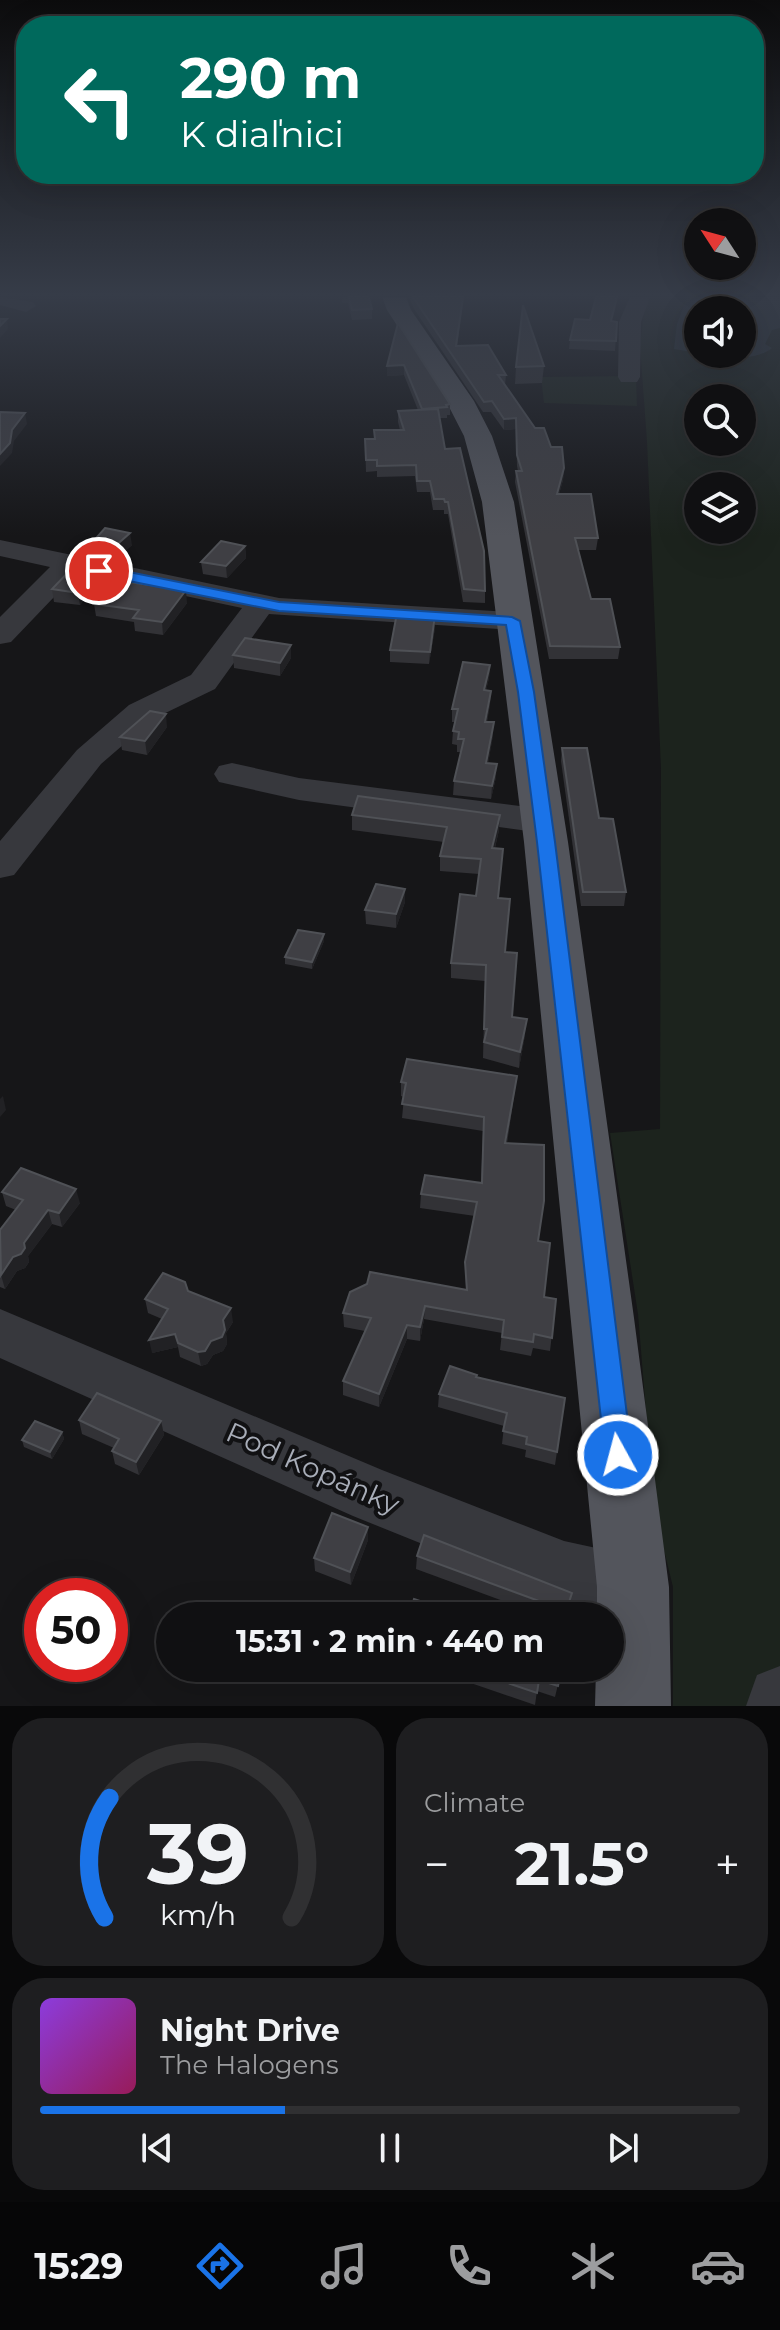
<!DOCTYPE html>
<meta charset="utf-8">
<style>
:root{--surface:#101012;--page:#1e1e20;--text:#f1f3f6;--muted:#9c9d9f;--line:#303032;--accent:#1a73e8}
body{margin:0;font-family:Montserrat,sans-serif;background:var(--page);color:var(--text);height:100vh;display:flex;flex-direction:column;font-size:30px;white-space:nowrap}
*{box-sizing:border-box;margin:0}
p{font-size:26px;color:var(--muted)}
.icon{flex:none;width:44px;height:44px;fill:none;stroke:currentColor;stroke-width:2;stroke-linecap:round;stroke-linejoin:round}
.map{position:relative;height:1706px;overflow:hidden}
.side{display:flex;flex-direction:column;gap:12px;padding:12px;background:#09090a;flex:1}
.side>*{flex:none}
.hud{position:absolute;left:16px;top:16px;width:748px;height:168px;border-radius:32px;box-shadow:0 8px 32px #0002,0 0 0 2px var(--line);background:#00695c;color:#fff;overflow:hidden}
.needle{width:52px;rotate:306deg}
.buttons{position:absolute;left:684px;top:208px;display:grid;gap:16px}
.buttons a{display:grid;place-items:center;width:72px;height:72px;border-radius:50%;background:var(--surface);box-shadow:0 8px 32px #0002,0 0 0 2px var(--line);font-size:40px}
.speed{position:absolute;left:24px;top:1578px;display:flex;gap:16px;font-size:40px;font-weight:700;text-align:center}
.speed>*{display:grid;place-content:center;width:104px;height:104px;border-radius:50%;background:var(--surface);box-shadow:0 8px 32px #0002,0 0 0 2px var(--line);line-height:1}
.speed .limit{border:12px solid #d22;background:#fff;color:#111}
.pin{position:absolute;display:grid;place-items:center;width:68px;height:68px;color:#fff;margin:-34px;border:4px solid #fff;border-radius:50%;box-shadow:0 2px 8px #0007}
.me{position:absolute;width:88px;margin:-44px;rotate:353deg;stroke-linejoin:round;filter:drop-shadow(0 0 6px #0008)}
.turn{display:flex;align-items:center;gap:28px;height:168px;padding:0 32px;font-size:36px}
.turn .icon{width:104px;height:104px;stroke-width:2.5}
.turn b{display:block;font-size:56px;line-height:68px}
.big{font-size:60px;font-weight:700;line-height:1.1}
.side .card{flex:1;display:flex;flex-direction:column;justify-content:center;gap:12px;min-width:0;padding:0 28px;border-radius:32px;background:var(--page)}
.side .dial{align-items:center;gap:0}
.dial svg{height:208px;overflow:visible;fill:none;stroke:var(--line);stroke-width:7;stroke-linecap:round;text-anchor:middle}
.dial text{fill:var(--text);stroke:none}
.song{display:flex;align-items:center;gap:24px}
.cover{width:96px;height:96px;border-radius:12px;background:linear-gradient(135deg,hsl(270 70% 55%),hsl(330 70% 35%))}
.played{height:8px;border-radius:4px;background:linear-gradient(90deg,var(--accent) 35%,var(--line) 35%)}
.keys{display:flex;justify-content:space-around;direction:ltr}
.heat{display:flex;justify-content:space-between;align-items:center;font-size:44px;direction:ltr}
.side .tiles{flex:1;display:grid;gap:12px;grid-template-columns:1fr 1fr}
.card:last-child{grid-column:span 2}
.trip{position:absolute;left:156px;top:1602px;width:468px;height:80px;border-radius:40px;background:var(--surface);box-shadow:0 8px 32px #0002,0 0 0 2px var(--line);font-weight:700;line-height:80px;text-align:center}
.tabs{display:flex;height:128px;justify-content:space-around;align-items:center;background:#060607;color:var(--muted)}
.tabs .icon{width:56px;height:56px}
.tabs .selected{color:var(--accent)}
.tabs b{font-size:36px;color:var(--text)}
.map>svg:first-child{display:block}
.green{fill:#1c231d;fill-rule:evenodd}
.water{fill:#2c353c}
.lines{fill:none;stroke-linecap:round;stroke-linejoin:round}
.minor{fill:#37383d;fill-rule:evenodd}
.major{fill:#53555c;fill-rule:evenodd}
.wall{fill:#323236}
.shaded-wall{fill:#212124}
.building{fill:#3f3f44;stroke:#4f5156;stroke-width:2}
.route{fill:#1a73e8;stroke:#114b97;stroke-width:2}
.labels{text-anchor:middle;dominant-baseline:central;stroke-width:8;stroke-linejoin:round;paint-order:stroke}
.near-street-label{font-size:28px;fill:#a8adb8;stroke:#111113}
</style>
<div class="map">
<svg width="780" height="1706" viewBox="0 0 780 1706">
<rect width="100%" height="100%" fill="#161618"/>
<g class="green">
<path d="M650,297h130v1409h-107v-119l-19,-78 -16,-195 -28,-181 50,-4 1,-360 -14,-327 -7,-96 5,-42zM698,310h44v44h-44zM698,398h44v44h-44zM698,486h44v44h-44z"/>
<path d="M636,376l1,30 -93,-3 -3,-26z"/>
</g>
<path class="water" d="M687,297h93v31l-8,2 -7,14 7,4c-17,14 -50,10 -71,6h41v-44h-44v43l-24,-4 3,-25z"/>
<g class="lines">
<g class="minor">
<path d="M0,297l33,5 3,4 -10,6 -26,-7z"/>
<path d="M630,297h20l-9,25 -1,55 -3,5h-16l-3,-5 1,-55z"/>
<path d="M0,540l279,58 233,14 11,3 4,6 -4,6 -11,3 -243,-16 -54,75 -62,30 -52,45 -87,111 -14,3v-37l77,-91 52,-45 62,-30 51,-67 -165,-35 -66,69 -11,2v-27l50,-50 -50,-11z"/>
<path d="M232,763l67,15 244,31 13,4 5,8 -5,8 -13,4 -244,-33 -80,-18 -5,-8 5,-8z"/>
<path d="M0,1309l382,161 182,71 69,15 22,9 9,22 -9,22 -22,9 -69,-17 -211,-85 -353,-158z"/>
<path d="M780,1666v40h-34l11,-31z"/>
</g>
<path class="major" d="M382,297h24l5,13 63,91 18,35 22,66 54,340 66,476 35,269 2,119h-76l1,-38h14v-52h-13v-29l-73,-745 -42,-340 -18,-66 -18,-35 -59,-91z"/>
</g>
<g class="wall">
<path d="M342,297h27l3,12v10l-20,1 -4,-17h-6z"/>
<path d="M409,297h55l-7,49 49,29 -1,10 30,43 16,19 13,21 -1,12 -4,14 39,44 -2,12h-18l13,49 29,48 -2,12h-69l-34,-177 1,-11h2l-1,-5 -1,-37 -12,1 -13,-18h-8l-69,-103z"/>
<path d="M612,321l5,1 -2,29 -46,-2 1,-9z"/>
<path d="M398,323l52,81v11h-3v3h-7l5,31 40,142v12l-22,-1 -15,-88h-4v-4h-11l-3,-18h-13l-2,-16 -38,1v-6l-11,1 -1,-33h10l25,-9 -2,-8v-11l20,-1 -14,-35 -17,1v-10z"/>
<path d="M544,366l-2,17 -27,1 1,-17z"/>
<path d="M91,544l41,1 -18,16 -21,-5z"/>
<path d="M245,546l1,12 -19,20 -24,-4 -2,-12z"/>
<path d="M91,573l2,1 2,12 -15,19 -26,-3 -2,-13z"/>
<path d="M187,603l-24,32 -28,-4 -1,-9 -38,-6 -2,-12z"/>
<path d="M435,628l-6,36 -39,-2v-12z"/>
<path d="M291,645v13l-11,18 -46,-8 -1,-13z"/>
<path d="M490,665l-1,13 -3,12 5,1 -1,13 -3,18 6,13 -5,28 8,14 -5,22 -38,-4 1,-14 7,-29h-4v-7l-5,-1 1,-13 2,-9h-3v-13z"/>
<path d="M167,727l-20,28 -25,-5 -2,-13z"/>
<path d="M562,748l37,70 27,74 -2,14h-43l-20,-145z"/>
<path d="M352,815l147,15 -4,18 4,50 13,119 13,18 -6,33 -36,-10 2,-77 -34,-3v-15l25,-67 3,-22 -39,-3v-15l4,-14 -92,-12z"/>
<path d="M405,889v13l-9,26 -30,-4 -1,-14z"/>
<path d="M324,941l-12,28 -27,-5v-7z"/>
<path d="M517,1076l-10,67 32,98 5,56 12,2 -6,52 -17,-3 -2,8 -31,-6 2,-17 -78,-14 -4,22 -13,-2 -28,68 -36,-12v-14l22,-50 -21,-4 -1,-14 123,-23 -1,-28 10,-46 -55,-8 1,-14 60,-11 2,-52 -81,-13 2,-21 -3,-1v-14z"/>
<path d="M2,1192l78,11 -18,24 -10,-3 -24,32 1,6 -4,6 -8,3 -12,18 -5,-2v-57l16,-20 -10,-4z"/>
<path d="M188,1291l45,31 -7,11 1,11 -4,7 -10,4 -6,9 -6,2 -21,-9 -2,-10 -26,6 10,-34 -14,-6 -3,-14z"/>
<path d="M476,1377l89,21 -10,67 -30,-8 1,-7 -24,-6 2,-18 -66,-19 1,-13z"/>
<path d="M79,1420l82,1 3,14 -25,40 -24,-11 -3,-13 2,-3 -32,-14z"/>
<path d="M62,1432l2,7 -12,20 -28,-12 -2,-7z"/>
<path d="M368,1540l-17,45 -36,-14 -1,-13z"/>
<path d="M417,1556l155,37 -6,23h-22l-128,-47z"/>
<path d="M464,1668h98l-7,29 -18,-6 -2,14 -73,-25z"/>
</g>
<g class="shaded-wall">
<path d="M7,319l1,10 -8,9v-12z"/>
<path d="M404,365v10l-17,1v-10z"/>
<path d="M25,413l2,11 -13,17 -2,12 -12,13v-12l12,-24z"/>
<path d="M516,418v11l-12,1v-11z"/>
<path d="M564,468l-1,12 -7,26 1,-12z"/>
<path d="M130,533l2,12 -18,16 -2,-12z"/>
<path d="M245,546l1,12 -19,20 -1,-12z"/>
<path d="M90,567l2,9 1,-2 2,12 -15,19 -2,-12 6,-21z"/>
<path d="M186,590l1,13 -24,32 -1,-13z"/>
<path d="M435,615v13l-6,36 1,-12z"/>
<path d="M291,645v13l-11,18v-13z"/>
<path d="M490,665l-1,13 -6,25 1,-13z"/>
<path d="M491,691l-1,13 -6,31 1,-13z"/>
<path d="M166,714l1,13 -20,28 -2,-14z"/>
<path d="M494,722l-1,13 -7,41v-13z"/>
<path d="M497,764l-1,13 -5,22 1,-13z"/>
<path d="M500,815l-1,15 -8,33 1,-15z"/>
<path d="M405,889v13l-9,26v-14z"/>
<path d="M324,934v7l-12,28v-7z"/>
<path d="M527,1019l-2,16 -6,33 1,-16z"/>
<path d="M517,1076l-2,14 -11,67 1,-14z"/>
<path d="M3,1096l3,14 -6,7v-18z"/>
<path d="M76,1189l4,14 -18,24 -3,-14z"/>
<path d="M48,1210l4,14 -24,32 1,6 -4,6 -8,3 -12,18 -4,-14z"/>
<path d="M425,1306l-1,13 -4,22v-14z"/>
<path d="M231,1308l2,14 -7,11 1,11 -4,7 -10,4 -6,9 -6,2 -3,-14 13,-11z"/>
<path d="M407,1325v14l-28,68v-13z"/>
<path d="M175,1334l3,13 -26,6 -3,-13z"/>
<path d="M161,1421l3,14 -25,40 -3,-13z"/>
<path d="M62,1432l2,7 -12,20 -2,-7z"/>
<path d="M368,1527v13l-17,45 -1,-13z"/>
</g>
<g class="building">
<path d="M349,297h20l3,12 -20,1z"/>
<path d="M413,297h50l-7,49 32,-1 18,30h-8l37,53h9l7,19h11l2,21 -7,26h34l7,44h-23l16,61h19l10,48 -70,-1 -34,-175h6l-5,-16 -1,-37 -12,1 -12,-18 -8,1z"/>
<path d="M596,297h21l-6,24 6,1 -1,19 -46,-1 5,-21 15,1z"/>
<path d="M523,305l21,61 -28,1z"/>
<path d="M0,319h7l-7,7z"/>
<path d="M398,323l52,81 -4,1 1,2 -25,2 -18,-44 -17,1z"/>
<path d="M438,409l7,40 15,-1 24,103 1,40 -21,-2 -16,-87h-3l-1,-3h-10l-4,-18h-13l-1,-16 -39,1v-6h-11l-1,-21h10l-1,-9h30l-6,-19z"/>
<path d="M0,412l25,1 -13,17 -2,13 -10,11z"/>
<path d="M105,528l25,5 -18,16 -21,-5z"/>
<path d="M221,541l24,5 -19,20 -25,-4z"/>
<path d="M76,564l14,3 -6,5 9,2 -15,19 -26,-4z"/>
<path d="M114,580l72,10 -24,32 -29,-4 6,-8 -45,-6z"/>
<path d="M397,613l38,2 -5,37 -40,-2z"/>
<path d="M245,638l46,7 -11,18 -47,-8z"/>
<path d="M463,662l27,3 -6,25 7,1 -6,31h9l-8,41 11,1 -5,22 -38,-5 10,-42h-6l1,-7 -6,-1 5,-22h-6z"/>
<path d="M150,711l16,3 -21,27 -25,-4z"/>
<path d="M562,748h25l12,70 14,1 13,73h-43z"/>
<path d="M358,796l142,19 -8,33 11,1 -5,49 12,1 -5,53 12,1 -5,64 15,2 -7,33 -36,-10 3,-13h-3l2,-64 -35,-2 9,-69 16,2 5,-37 -41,-3 7,-29 -95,-12z"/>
<path d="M376,884l29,5 -9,25 -31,-4z"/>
<path d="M298,930l26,4 -12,28 -27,-5z"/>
<path d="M407,1059l110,17 -12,67 39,2v56l-6,40 12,2 -6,54 12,2 -4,39 -18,-4 -1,8 -31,-5 2,-17 -79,-14 -5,21 -13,-2 -28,69 -36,-13 28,-63 -28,-5 7,-21 17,-8 3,-12 97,18 -2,-28 12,-60 -56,-8 4,-19 57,8 2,-66 -82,-13 4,-21 -5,-1z"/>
<path d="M21,1168l55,21 -17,24 -11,-3 -24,33 1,5 -4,6 -8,3 -12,18 -1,-45 23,-30 -21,-8z"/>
<path d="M163,1273l22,9 3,9 43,17 -8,12 2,10 -3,7 -11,4 -6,10 -7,1 -20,-9 -3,-9 -26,6 19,-31 -23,-10z"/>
<path d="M450,1366l27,9 -1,2 89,21 -8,54 -31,-8 1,-7 -24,-6 4,-18 -68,-19z"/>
<path d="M97,1393l64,28 -25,41 -24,-11 7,-12 -40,-19z"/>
<path d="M35,1421l27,11 -12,20 -28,-12z"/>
<path d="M332,1513l36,14 -18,45 -36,-14z"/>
<path d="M424,1535l148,58 -6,18 -149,-55z"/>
<path d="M414,1599l50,17h-55z"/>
<path d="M464,1668h98l-4,18 -19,-6 -2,13z"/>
</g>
<linearGradient id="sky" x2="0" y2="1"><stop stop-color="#0c0c0d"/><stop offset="0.55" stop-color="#363c48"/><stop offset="1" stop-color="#363c48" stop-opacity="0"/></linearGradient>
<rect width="780" height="536" fill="url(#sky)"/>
<path class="route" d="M99,566l180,36 233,15 8,4 14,71 21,150 77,613 -4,10 -10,3 -9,-3 -4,-10 -68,-613 -19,-150 -12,-67 -227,-14 -185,-37 -2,-3z"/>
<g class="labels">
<g class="near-street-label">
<text transform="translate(313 1468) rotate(24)">Pod Kopánky</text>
</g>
</g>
</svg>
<div class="buttons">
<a><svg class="needle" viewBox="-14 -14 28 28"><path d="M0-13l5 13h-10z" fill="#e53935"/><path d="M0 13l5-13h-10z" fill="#9c9d9f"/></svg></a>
<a><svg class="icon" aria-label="sound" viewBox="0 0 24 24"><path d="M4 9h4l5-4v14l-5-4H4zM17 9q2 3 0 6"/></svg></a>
<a><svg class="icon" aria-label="search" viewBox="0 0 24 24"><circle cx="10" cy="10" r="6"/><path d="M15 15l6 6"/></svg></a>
<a><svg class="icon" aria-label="layers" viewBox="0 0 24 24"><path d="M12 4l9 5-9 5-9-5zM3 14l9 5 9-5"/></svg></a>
</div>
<div class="speed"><div class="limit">50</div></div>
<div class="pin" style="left:99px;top:571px;background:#d93025"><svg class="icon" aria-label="arrive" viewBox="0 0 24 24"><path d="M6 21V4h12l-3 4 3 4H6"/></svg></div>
<svg class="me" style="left:618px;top:1455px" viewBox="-20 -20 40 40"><circle r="17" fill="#1a73e8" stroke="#fff" stroke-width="3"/><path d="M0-11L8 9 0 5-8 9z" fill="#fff"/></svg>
<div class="trip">15:31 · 2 min · 440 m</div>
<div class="hud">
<div class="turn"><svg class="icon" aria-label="left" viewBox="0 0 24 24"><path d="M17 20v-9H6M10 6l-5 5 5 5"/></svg><div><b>290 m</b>K diaľnici</div></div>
</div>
</div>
<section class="side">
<div class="tiles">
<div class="card dial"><svg viewBox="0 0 100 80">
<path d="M14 69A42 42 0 1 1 86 69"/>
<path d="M14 69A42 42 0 0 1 16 23" stroke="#1a73e8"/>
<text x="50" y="56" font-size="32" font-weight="700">39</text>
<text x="50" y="72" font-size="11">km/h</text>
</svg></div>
<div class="card"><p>Climate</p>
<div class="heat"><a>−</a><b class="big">21.5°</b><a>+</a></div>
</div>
<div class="card">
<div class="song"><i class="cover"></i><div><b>Night Drive</b><p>The Halogens</p></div></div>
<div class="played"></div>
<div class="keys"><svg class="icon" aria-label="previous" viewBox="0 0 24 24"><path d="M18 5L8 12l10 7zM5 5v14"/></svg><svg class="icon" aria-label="pause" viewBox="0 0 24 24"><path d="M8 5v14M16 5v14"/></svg><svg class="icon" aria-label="next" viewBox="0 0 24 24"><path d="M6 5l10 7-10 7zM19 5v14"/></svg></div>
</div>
</div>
</section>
<nav class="tabs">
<b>15:29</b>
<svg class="icon selected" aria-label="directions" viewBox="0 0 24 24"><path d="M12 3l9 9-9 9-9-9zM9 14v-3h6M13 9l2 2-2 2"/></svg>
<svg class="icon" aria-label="music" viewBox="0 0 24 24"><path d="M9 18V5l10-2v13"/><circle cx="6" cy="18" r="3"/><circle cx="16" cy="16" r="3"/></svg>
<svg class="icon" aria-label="phone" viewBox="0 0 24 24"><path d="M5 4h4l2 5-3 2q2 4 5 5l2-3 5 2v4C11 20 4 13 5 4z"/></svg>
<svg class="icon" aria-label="climate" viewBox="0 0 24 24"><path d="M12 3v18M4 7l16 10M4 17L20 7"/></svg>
<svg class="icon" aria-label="car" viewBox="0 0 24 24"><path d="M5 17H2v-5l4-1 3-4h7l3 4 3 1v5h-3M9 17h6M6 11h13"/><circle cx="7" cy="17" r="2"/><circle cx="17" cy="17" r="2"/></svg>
</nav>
